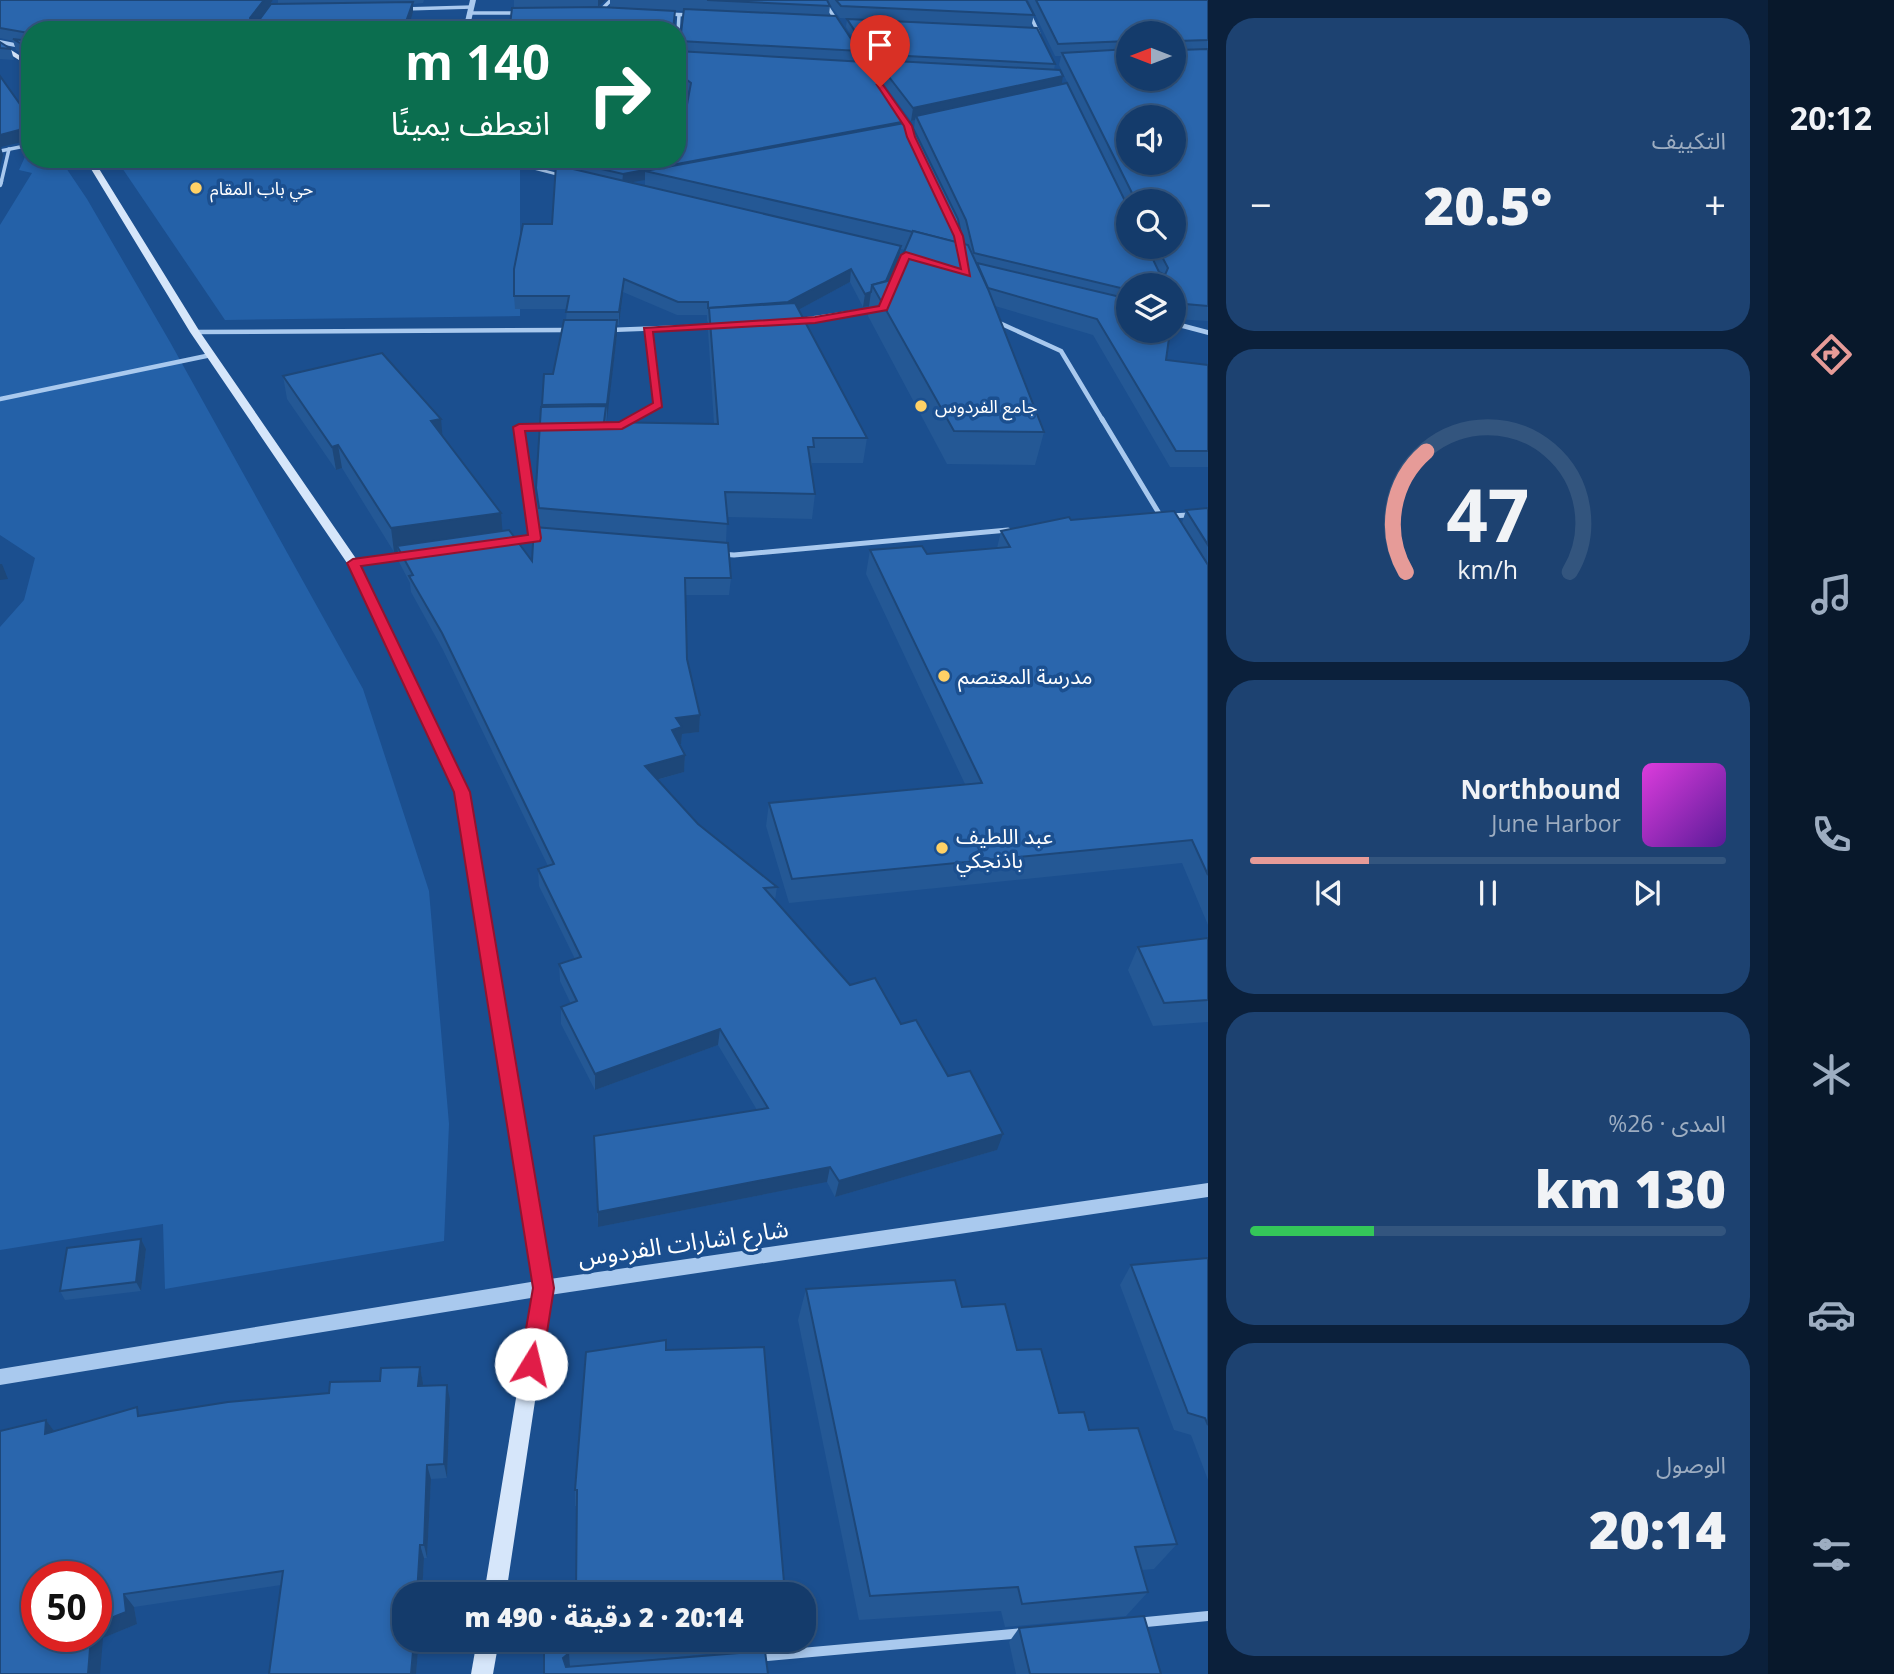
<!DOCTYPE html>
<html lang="ar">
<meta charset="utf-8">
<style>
:root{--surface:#143b6b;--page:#1d4271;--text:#f1f3f6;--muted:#9dadc1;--line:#33557e;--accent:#e69b98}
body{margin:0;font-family:"Open Sans","Noto Sans Arabic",sans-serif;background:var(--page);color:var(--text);direction:rtl;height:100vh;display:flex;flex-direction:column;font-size:26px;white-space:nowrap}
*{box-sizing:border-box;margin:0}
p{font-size:23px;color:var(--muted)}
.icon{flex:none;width:38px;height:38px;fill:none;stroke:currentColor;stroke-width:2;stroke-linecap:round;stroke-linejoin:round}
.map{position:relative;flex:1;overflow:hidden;direction:ltr}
.drawer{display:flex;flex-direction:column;gap:18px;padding:18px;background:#0b203b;width:560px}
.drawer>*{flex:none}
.banner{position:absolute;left:21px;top:21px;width:665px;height:147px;border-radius:28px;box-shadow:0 4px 10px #0003,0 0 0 2px var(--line);direction:rtl;background:#0b6e4f;color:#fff;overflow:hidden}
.needle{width:46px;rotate:270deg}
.controls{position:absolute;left:1116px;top:21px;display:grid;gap:14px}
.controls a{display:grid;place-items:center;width:70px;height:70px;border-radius:50%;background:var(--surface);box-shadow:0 4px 10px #0003,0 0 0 2px var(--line);font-size:35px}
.speed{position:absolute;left:21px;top:1561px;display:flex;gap:14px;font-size:35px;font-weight:700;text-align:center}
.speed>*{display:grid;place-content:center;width:91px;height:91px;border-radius:50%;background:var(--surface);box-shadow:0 4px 10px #0003,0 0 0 2px var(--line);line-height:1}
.speed .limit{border:10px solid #d22;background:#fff;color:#111}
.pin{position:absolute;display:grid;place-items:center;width:60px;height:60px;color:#fff;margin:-72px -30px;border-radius:50% 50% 50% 0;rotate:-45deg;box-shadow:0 0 7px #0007}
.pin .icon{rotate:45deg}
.me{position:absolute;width:77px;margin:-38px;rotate:9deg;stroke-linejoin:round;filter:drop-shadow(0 0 5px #0008)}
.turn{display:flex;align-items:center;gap:24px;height:147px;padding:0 21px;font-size:32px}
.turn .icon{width:91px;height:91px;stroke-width:2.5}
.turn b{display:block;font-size:49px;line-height:60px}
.big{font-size:52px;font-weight:800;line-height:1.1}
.drawer .tile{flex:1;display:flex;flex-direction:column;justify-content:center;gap:10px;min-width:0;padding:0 24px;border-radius:28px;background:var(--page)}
.drawer .dial{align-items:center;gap:0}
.dial svg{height:182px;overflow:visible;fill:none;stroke:var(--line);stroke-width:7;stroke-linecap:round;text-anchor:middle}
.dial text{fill:var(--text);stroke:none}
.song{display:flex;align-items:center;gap:21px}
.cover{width:84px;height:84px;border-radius:10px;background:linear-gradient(135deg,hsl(300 70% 55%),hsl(270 70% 35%))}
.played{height:7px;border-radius:4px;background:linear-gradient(90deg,var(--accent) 25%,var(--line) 25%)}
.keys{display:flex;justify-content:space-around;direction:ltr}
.heat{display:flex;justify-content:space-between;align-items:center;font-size:38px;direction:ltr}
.charge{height:10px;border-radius:5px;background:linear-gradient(90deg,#34c759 26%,var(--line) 0)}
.trip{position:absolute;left:392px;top:1582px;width:424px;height:70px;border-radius:28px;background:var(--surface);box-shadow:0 4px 10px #0003,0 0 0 2px var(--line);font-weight:800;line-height:70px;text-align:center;direction:rtl}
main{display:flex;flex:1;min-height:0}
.dock{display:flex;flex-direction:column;width:126px;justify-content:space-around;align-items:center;background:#08182b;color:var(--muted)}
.dock .icon{width:49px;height:49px}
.dock .selected{color:var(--accent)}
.dock b{font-size:32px;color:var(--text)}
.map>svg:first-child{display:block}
.green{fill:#2461a8}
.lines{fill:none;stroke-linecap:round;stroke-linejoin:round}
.minor-far3{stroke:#a9c9ee;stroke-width:3.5}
.minor-far2{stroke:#a9c9ee;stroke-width:4.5}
.minor-far1{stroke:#a9c9ee;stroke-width:5}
.minor{stroke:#a9c9ee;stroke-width:10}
.tertiary{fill:#a9c9ee;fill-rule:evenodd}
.secondary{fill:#d6e6fa;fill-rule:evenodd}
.wall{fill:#245895;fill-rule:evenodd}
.shaded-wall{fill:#1d4779}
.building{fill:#2a66ad;stroke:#1d4779;stroke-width:2;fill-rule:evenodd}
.route{fill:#e11d48;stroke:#92132f;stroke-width:2}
.poi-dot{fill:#ffd166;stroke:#1b4f8f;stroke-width:2.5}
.labels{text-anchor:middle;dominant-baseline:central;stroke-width:7;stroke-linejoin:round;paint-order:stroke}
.far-poi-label{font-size:18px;fill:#fff;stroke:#1b4f8f;text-anchor:start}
.poi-label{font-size:21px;fill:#fff;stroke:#1b4f8f;text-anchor:start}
.near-street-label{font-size:24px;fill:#fff;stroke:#1b4f8f}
</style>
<main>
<nav class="dock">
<b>20:12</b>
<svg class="icon selected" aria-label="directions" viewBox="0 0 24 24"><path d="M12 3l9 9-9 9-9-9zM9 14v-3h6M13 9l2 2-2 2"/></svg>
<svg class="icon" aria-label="music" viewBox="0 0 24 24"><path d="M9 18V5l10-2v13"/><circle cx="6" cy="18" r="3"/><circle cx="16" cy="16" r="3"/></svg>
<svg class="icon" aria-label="phone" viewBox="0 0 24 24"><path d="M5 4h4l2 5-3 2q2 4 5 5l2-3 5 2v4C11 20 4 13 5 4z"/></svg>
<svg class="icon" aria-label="climate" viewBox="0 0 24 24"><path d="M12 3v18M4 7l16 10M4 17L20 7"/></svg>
<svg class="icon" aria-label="car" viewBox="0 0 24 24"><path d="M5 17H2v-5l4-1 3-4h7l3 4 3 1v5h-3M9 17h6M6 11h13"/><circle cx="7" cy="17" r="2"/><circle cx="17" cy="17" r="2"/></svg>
<svg class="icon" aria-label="filters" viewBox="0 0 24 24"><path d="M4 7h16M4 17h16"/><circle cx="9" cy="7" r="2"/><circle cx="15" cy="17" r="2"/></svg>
</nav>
<section class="drawer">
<div class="tile"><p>التكييف</p>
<div class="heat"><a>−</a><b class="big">20.5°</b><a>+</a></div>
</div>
<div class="tile dial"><svg viewBox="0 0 100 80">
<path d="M14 69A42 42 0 1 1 86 69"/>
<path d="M14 69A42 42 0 0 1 23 16" stroke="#e69b98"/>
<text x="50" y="56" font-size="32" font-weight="700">47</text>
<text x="50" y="72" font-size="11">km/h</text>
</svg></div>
<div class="tile">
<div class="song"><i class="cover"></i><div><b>Northbound</b><p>June Harbor</p></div></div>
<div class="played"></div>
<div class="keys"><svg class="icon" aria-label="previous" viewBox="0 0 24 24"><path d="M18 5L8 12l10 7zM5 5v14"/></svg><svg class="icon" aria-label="pause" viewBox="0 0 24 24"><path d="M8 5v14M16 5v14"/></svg><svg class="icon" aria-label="next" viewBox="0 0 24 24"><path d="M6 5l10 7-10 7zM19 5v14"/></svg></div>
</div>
<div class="tile"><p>المدى · 26%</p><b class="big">130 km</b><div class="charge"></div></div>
<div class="tile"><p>الوصول</p><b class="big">20:14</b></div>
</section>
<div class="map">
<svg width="1208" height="1674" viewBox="0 0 1208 1674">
<rect width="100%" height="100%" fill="#1b4f8f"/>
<g class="green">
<path d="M29,148l1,11h30l27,40 83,143 193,347 66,202 20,233 -5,117 -279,48 -2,-65 -163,26v-623l24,-27 11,-42 -35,-23v-310l32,-52 -13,-3z"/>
<path d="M116,159h359l45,10v147l-295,4z"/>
</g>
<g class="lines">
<g class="minor-far3">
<path d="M823,0l15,23"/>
<path d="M1023,0l16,34"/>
<path d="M404,9l68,-2"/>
<path d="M600,11l11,-11"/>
<path d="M470,13h50"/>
<path d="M665,14l27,1"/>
<path d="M677,48l2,-33"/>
<path d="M853,48l15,22"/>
<path d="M677,93h9l-4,25"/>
<path d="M0,151l30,-6"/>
<path d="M1,183l8,-34"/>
</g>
<g class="minor-far2">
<path d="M0,185l1,-4"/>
<path d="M993,320l68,31 42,70"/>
<path d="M795,321l82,-12"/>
<path d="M610,330l107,-4"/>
<path d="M195,332l375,-2"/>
<path d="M0,399l211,-44"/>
<path d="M629,421l30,-17 -12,-74"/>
</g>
<g class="minor-far1">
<path d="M1102,419l61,101"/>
<path d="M621,425l11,-6"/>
<path d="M1170,516l38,-2"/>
<path d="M535,538l-16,-111h27"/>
<path d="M508,542l33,-3"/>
<path d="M720,554l14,1 274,-25"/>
<path d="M353,563l53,-6"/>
</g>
<g class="minor">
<path d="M1136,1623l72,-7"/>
<path d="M756,1657l267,-24"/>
</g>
<g class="tertiary">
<path d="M470,0h6l-7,30h-6z"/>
<path d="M0,40l30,6v4l-30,-6z"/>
<path d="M492,159h12l69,18 -3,2z"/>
<path d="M1174,321l34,9v5l-34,-9z"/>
<path d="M1208,1183v14l-665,99 -543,89v-16l543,-89z"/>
</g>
<g class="secondary">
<path d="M0,43l30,19v5l-30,-19z"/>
<path d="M85,159h8l107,173 159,231 110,229 83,496 -46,306h-22l50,-306 -79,-496 -108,-229 -157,-231z"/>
<path d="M477,1640h22l-6,34h-22z"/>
</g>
</g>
<g class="wall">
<path d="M0,0h273l-16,23 14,-19h7v-4h146l-1,3 -10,1v8l-5,18h-378v29l-14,-9 -3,-9 -13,-3z"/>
<path d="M514,0h92l-8,7 -84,1z"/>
<path d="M610,0h416l8,15 -3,12 24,37 -1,6 9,6 -2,9 60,109 -62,-129 2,-9h-6l-27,-56h180v321l-34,-2v-34h-45v46l37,29 42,5v102h-38l-77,-132 -98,-29 49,126 -9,33 -88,-1 -79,-148 1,-10 -6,1 -13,-25 -52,28 69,128 -4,25h-51v6l3,25 -3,25 -85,-2 -1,26 5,35 -2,17h-44l2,64 13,56 -1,17 -17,2 -1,10 -1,1 5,10 -1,17 -27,8 41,44 79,63 -2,13 75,85 51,39 47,52 49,74 -162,47 -8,-15 -229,45 -4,-91 163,-26 -39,-65 -123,45 -34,-66v-17l10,-3 -11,-23 -1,-17 16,-5 -36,-73 -1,-17 10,-3 -105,-216 -32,-58 -1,-9 -11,-21 -1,-10h-4l-52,-84 -6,2 -49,-71 -4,-23 160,60 59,95 30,30 7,-34 -2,-14 -1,-25 6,-83 11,-31 13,-54 1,-11h-52l-1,-13 38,-72 4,-65h121v-108h2l4,-40 -73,-4zM827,1l13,17 162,8 -155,-7 -1,8 22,36h8l-1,9 36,49 4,-1 -1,9 14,30 -21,-36v-2l-49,-59 1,-11 -30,-36 1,-9zM1129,33l45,46h-45zM681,89h6l2,2 -3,19 -4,3 -3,-3zM645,180v6l-14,-4 6,-1zM1129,201h45v46h-45zM959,225l4,9 3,11 -3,-1zM901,249l4,1 -13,30h-2l9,-21zM623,292l54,23h30v7l1,-1v10l6,93 -108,-2 11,-87v-10h2z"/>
<path d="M0,42l11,7 3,11 -14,-1z"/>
<path d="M1208,508v417l-26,-62 -393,40 -23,-77 3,-23 196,-19 -99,-210 4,-24 57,4 70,-6 4,-17 70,-11 111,3 4,-13z"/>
<path d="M1208,938v84l-55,4 -25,-56 10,-23z"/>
<path d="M141,1239l5,10 -5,42 -76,9 -5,-9z"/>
<path d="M1208,1258v222l-17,-45 -17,-5 -54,-145 11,-20z"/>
<path d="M806,1289l156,18 55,43 42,63 30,17 88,114 -23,25 -12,1 6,22 -22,24 -121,11 -4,-16 -142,9 -61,-300z"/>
<path d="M586,1352l-9,154h-2v-16z"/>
<path d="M420,1367l3,16v3l27,14 -3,78 -16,1 -4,79h-3l-2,36h-18l15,46 -3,34h-147l12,-89 -147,22 3,17 -34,14 -57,-218 8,11 88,-16 187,-22 51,-12z"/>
<path d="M1019,1628l142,46h-145l-7,-32z"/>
<path d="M575,1640h188l-3,9 -190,18 -26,7 31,-32z"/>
</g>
<g class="shaded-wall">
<path d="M264,0h9l-21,29 -2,-11z"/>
<path d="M598,0h8l-8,7z"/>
<path d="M413,2v10l-5,18h-5z"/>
<path d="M1063,76l-2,12 -145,28 -1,4 -4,1 2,-13z"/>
<path d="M29,117l1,15 -8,10 -21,5 2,8 -3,13v-33z"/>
<path d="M907,121l-2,10 -260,40v9l-23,4 1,-10z"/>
<path d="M901,246l-2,13 -18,42 -5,-9z"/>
<path d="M851,269l-1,13 -63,34 1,-14z"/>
<path d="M624,279l-1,13 -4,33v-13z"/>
<path d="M871,292l-2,14 -6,1 2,-13z"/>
<path d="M617,320v15l-10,85v-16z"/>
<path d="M441,419l2,23 -12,-21z"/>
<path d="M338,445l4,23 -6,2 -4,-23z"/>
<path d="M501,513l2,24 -106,9 1,6h-4l-3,-24z"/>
<path d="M0,564h2l6,15 -8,1z"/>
<path d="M700,715l-1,17 -17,2 -1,10 -10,3 1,-17 4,-12z"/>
<path d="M685,755l-1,17 -39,11v-17z"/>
<path d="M720,1029l-2,16 -123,45v-16z"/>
<path d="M1003,1134l-6,16 -162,47 4,-16z"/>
<path d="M830,1167l-3,15 -229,45v-15z"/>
<path d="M141,1239l5,10 -5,42 -5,-9z"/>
<path d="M420,1367l3,16 -1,18 -4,-15z"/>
<path d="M447,1385l3,15 -3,78 -3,-14z"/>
<path d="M46,1420l11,15 -12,-1z"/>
<path d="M427,1465l4,14 -4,79 -3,-13z"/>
<path d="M420,1545l4,13 -2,36h-5z"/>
<path d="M124,1594l10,13 3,17 -34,14 -3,36h-12l3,-38h5v-12z"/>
<path d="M414,1640h5l-3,34h-5z"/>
<path d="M569,1653l1,14 -6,5 -1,-14z"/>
</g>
<g class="building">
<path d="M0,0h264l-14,18 1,4 6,1 14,-19 142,-2 -10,28h-373v19l-17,-10 16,2v-8l-29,-5z"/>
<path d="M707,0h120l3,6z"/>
<path d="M836,0h190l8,15 -193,-9z"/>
<path d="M1036,0h172v40l-31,1 -3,4v-12h-45v8l-71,3z"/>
<path d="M600,7l75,4 -2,19h-171v-5h8l2,-17z"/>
<path d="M684,9l152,7 23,35 -179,-10z"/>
<path d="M847,19l190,9 18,36 -185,-10z"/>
<path d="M0,42l11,7 -11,-1z"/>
<path d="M1174,47l4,3 30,-1v257l-34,-3v-18h-45v5l-155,-37 -8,-33 -50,-104 151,-33 62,126v38h18l12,25 6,3 3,-7 -11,-21h17v-46h-38l-74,-148 67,-4v30h45zM1129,117h45v46h-45z"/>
<path d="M677,51l188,11 42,59 -284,53 -65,-15h119v-72l4,1 -3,22 4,3 4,-3 5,-27 -4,-3h-10z"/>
<path d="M876,60l184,10 3,6 -150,32z"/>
<path d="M0,76l29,41 -10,13 -19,5z"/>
<path d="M910,122l48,97 5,25 -50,-13v1l-268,-61z"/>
<path d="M556,165l345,81 -15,35 -14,4 -1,7 -6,2 -14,-25 -63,33 -80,6v-6h-30l-54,-23 -5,33h-53l3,-16h-55v-27l9,-45h29z"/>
<path d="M913,231l55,14 20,44 56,143 -90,-1 -82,-146 20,-5z"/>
<path d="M977,263l152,36v32h41l-4,29 42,5v86h-32l-79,-132 -109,-31z"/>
<path d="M795,303l72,135h-54l1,9h-6l7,47 -90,-2 3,32 -189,-16 -3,-20 5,-81 65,-1 -2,16 114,2 -9,-116z"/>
<path d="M564,320h53l-10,84 -65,1 2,-31h9z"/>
<path d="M382,353l59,66 -10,2 70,92 -110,15 -53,-83 -6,2 -49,-71z"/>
<path d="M1208,508v37l-22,-35z"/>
<path d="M1174,511l34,54v310l-16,-35 -400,39 -23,-76 213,-20 -112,-233 52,-4 5,8 83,-7 -9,-16 68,-14 2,3z"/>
<path d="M534,527l194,16 3,35h-46l2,81 13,56 -24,3 6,9 -10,3 13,25 -40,11 53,58 79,63 -13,1 86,97 25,-7 26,46 15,-4 32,56 22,-5 33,63 -164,47 -9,-14 -232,45 -4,-76 174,-28 -48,-79 -125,45 -34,-67 16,-6 -18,-37 22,-7 -43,-88 16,-5 -112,-231 -33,-57 4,-1 -16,-29 112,-16 23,31z"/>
<path d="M1208,938v62l-44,3 -26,-56z"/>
<path d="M141,1239l-5,43 -76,9 7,-43z"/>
<path d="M1208,1258v167l-3,-7 -17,-5 -57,-148z"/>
<path d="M955,1280l7,27 43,-3 12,46 24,-1 18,64 25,-1 5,18 49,-2 39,116 -42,3 13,45 -126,12 -4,-17 -148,9 -64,-307z"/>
<path d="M666,1340v10l98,-3 21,247h-209l1,-104h-2l11,-138z"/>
<path d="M420,1367l-2,19 29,-1 -3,79 -17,1 -3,80h-4l-3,49h-13v46h10l-3,34h-142l14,-103 -159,23 2,18 -30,12v-47h-59v59h54l-3,38h-88v-243l46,-11 -1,14 92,-27 1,9 90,-14 101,-9 1,-11 50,-1 1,-13z"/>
<path d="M1144,1616l17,58h-131l-11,-46z"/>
<path d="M575,1640h142l-148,13 -6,5 3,9 199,-16 3,23h-224v-31l31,-1z"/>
</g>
<path class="route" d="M877,85h6l29,41 3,11 48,99 7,40 -61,-17 -22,51 -72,13 -162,9 9,75 -40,22 -97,2 16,107 -1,3 -179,25 109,226 84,496 -12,76 -3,8 -8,3 -8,-3 -3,-8 13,-76 -79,-496 -107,-229 6,-4 175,-24 -15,-108 6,-3 100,-2 34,-19 -9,-75 171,-11 64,-11 22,-51 5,-3 55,17 -7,-33 -47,-99 -3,-11z"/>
<g class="poi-dot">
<circle cx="196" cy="188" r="7"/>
<circle cx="921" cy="406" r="7"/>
<circle cx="944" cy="676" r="7"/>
<circle cx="942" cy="848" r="7"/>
</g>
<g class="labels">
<g class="far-poi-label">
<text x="210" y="188">حي باب المقام</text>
<text x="935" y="406">جامع الفردوس</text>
</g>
<g class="poi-label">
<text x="958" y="676">مدرسة المعتصم</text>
<text x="956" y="836">عبد اللطيف<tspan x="956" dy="24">باذنجكي</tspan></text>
</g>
<g class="near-street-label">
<text transform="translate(683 1242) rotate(-8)">شارع اشارات الفردوس</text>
</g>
</g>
</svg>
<div class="controls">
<a><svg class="needle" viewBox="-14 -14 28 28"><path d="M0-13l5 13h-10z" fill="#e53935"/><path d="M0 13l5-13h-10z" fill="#9dadc1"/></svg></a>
<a><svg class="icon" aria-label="sound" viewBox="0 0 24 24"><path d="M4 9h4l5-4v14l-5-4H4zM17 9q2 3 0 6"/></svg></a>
<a><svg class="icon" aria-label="search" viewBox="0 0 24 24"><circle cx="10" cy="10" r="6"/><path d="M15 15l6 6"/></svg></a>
<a><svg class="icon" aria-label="layers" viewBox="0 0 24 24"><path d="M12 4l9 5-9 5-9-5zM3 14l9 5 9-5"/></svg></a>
</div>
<div class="speed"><div class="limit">50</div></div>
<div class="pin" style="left:880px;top:87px;background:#d93025"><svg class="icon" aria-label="arrive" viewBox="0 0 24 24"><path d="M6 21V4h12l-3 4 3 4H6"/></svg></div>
<svg class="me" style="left:531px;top:1364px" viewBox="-20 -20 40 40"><circle r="19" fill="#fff"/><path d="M0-13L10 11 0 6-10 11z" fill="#e11d48"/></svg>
<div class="trip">20:14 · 2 دقيقة · 490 m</div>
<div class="banner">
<div class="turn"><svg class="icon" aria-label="right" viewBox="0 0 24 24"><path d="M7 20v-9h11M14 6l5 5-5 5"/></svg><div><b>140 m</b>انعطف يمينًا</div></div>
</div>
</div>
</main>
